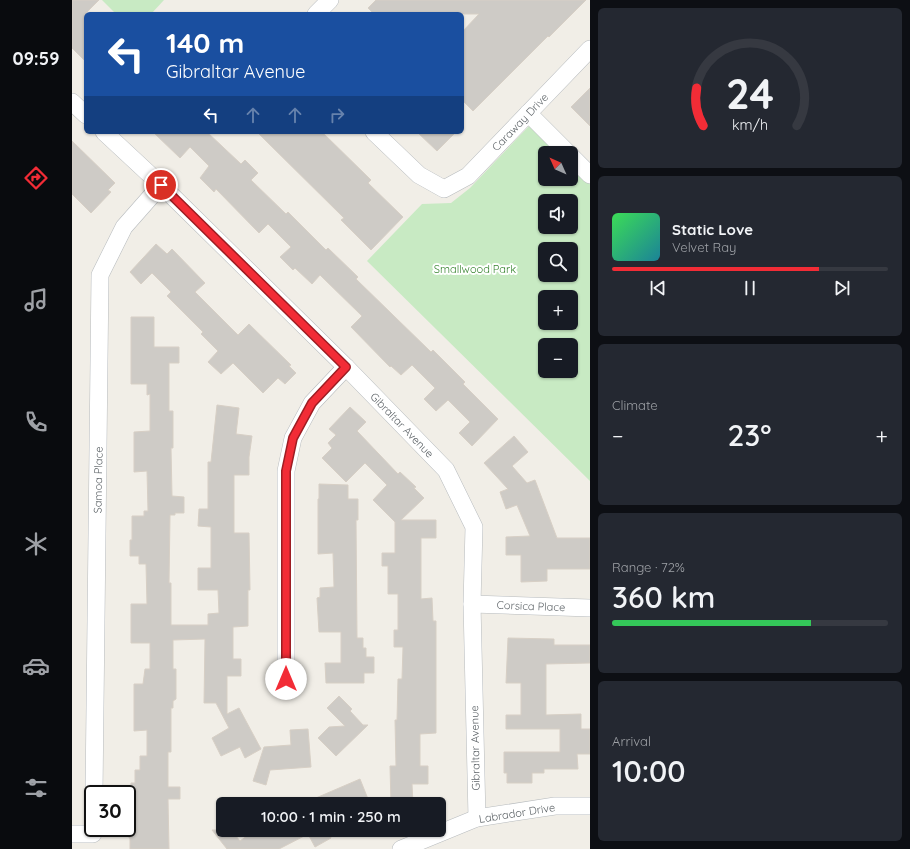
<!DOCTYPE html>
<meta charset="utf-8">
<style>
:root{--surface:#171b24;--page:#242831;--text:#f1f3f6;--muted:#9ea1a6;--line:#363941;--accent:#f22c36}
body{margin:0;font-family:Quicksand,sans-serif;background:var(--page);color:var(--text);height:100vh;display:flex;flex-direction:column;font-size:15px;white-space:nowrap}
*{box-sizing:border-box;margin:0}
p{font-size:13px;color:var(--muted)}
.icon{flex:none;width:22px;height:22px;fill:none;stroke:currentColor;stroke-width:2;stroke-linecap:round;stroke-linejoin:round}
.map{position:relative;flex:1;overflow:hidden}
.side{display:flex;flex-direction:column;gap:8px;padding:8px;background:#0d0f14;width:320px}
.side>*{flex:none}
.guide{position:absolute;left:12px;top:12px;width:380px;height:122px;border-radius:6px;box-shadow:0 1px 3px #0004;background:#1a4fa0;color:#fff;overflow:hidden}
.needle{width:26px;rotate:315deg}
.tools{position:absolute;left:466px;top:146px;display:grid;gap:8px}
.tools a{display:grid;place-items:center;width:40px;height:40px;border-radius:6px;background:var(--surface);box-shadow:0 1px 3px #0004;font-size:20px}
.speed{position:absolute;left:12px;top:785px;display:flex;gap:8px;font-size:20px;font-weight:700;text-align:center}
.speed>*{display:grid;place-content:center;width:52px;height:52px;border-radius:50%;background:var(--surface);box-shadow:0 1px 3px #0004;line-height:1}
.speed .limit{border:2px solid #111;border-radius:6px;background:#fff;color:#111}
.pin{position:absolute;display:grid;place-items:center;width:34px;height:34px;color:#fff;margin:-17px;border:2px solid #fff;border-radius:50%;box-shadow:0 1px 4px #0007}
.me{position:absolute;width:44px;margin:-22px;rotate:0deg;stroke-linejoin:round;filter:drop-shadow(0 0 3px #0008)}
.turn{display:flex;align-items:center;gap:14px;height:84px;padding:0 16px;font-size:18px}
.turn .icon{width:52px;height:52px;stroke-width:2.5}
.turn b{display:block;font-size:28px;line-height:34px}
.lanes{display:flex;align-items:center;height:38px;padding:0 16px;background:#0003;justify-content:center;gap:20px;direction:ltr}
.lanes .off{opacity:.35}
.big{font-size:30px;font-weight:600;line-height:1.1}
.side .widget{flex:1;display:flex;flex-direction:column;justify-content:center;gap:6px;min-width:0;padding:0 14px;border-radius:6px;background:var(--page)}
.side .dial{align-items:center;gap:0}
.dial svg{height:104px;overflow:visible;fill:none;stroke:var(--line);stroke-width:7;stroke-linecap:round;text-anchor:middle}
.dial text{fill:var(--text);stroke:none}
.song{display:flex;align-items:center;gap:12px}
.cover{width:48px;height:48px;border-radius:6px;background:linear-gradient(135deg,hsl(130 70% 55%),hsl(190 70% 35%))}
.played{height:4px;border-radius:2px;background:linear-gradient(90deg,var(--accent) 75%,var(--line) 75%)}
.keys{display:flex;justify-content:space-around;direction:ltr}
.heat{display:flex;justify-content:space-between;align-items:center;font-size:22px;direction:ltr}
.charge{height:6px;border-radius:3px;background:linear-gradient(90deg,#34c759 72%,var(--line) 0)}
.trip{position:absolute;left:144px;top:797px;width:230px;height:40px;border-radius:6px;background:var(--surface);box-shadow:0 1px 3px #0004;font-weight:600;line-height:40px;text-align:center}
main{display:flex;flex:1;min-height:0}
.tab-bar{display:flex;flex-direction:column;width:72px;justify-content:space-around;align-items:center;background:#090b0e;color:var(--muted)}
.tab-bar .icon{width:28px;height:28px}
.tab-bar .current{color:var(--accent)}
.tab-bar b{font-size:18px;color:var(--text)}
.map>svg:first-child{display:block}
.green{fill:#c8eac3;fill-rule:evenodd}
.building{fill:#cecbc6;stroke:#d7cfc5}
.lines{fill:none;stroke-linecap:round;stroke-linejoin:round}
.minor-casing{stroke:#b7bbbe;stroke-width:18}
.minor{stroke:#fff;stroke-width:17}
.route-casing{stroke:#9d1d23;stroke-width:10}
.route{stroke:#f22c36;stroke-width:7}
.labels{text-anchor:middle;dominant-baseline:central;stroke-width:4;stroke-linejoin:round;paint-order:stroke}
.street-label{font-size:11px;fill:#5e6468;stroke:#fff}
.park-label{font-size:11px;fill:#388530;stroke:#fff}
</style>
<main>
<nav class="tab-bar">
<b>09:59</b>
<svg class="icon current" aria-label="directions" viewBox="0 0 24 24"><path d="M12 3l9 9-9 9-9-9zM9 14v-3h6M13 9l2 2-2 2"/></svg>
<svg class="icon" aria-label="music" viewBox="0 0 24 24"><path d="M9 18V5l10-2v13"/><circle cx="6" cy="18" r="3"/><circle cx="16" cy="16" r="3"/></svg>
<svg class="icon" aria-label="phone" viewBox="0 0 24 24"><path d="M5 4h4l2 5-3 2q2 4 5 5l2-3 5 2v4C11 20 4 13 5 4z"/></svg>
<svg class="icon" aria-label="climate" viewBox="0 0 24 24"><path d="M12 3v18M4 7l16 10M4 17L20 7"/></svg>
<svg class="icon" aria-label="car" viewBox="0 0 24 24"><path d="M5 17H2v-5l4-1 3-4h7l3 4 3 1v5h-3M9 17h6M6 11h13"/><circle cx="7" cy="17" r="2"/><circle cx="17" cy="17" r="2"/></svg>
<svg class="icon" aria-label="filters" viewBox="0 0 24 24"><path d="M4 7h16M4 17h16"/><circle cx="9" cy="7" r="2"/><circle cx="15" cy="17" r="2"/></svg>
</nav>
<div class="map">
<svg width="518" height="849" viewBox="0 0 518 849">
<rect width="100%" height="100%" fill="#f1eee7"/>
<g class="green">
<path d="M30,0h62l-13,14h-35z"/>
<path d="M458,125l29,28h-14v26h26v-15l19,19v298l-223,-220 55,-57 29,-1 19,-15zM473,201h26v26h-26zM473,249h26v26h-26zM473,297h26v26h-26zM473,345h26v26h-26z"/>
</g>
<g class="building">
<path d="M0,0h27l-13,13v49l-14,-14z"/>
<path d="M304,0h210l-37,37 -1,-1 -75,75 -11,-11v-68l17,-18h-105l-6,-6z"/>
<path d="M518,88v38l-19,-19z"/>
<path d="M81,132h54l34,32 4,-4 13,13 -7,7 35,34 2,-2 38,38 2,-2 30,29 -2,2 75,73 2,-2 32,32 -2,2 35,35 -26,27 -13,-13 11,-11 -22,-22 -12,11 -12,-12 11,-11 -23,-23 -11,10 -10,-9 -1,1 -39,-40 11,-11 -42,-41 -8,9 -17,-16 -2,2 -13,-13 11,-10 -23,-23 -9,9 -43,-44 -2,3 -14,-14 9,-12 -19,-19 -10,11z"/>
<path d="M185,132h65l49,48 -3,3 35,34 -32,33 -30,-30 3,-2z"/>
<path d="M345,132h39l-19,19z"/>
<path d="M0,141l43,42 -7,7 3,2 -20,21 -19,-19z"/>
<path d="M84,244l11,10 5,-5 33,34 -10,9 43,43 11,-11 42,41 -2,1 7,7 -11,11 -7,-6 -15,15 -30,-30 -12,11 -13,-12 10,-11 -17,-17 2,-2 -36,-36 4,-4 -19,-19 -11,11 -11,-12z"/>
<path d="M59,317h23v30h25v16h-10v48h4v37h-2l1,48 12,1v16h-9v2h-5l-1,68h2v42h37v-11l11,-1 -1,-23h-20v-22h13v-41l-13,-1 1,-17h9v-47h3l6,-57 22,3 -3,26 16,2 -3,21v18h-15v58h15l1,57h-2v36l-15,1v32h8v17h-14v38l12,-6 22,41 -16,9 -5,-11 -19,9 -9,-18 17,-10 -13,-25h-12l1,-64 -32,1v29h3v30l-3,2v7h-2v44h-3v35h12v12h-12l1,50h-39v-11h-1l2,-55h4v-13h5v-14h7v-26l-13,1v-47h9l2,-15h5v-26h-19v-39h16l-1,-40h-7v-8h-9v-16h2v-24h12v-5h4l-1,-40 -13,1v-40l16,-1v-37l-3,1v-11h-16z"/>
<path d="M278,407l16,15 -9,9 41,43 2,-2 16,15 -2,1 10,10 -23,22h35v18h-15v61l11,-1 1,23h3v112l-16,1v32h8v18h-16l1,20h-22l-1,-38h6l-1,-46h2l1,-41h4l1,-32h-9v-17h4v-36h-10v-28h-6v-13h13v-31l-22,-22 14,-15 -22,-22 -19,19 -24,-24 10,-10 -4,-5 8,-8 -7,-6z"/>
<path d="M442,436l14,16 -16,14 15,17 8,-3 22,58h33v31h-43v12l-26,1v-27h-15v-18l24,-1 -13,-31 -11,4 -6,-17 8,-3 -24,-26z"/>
<path d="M247,484l29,1v14h10v21h-2l1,118h6v10h3v9h8v16h-10v10h-38l-1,-20h16v-31h-22l-2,-34 3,-1v-9l14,-1 -1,-34 -15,1v-55h1z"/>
<path d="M436,638l46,1v6h36v18l-44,1v51l35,-1v15h9v25h-13l1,15h-34v4h-12v10h-25v-10h-3v-21h56v-23h-54v-14h15v-32h-15z"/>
<path d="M267,696l13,13 -2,2 13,14h5l-32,31 -18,-18 11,-11 16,-1 -18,-18z"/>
<path d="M236,729l3,38 -41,3 -4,15 -13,-4 11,-34 27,-2 -1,-15z"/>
<path d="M288,779l10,25h-68z"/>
<path d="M140,830h19l9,11 15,-11h72l4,8 -16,9 -7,-13 -29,15h-52z"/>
</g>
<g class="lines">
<g class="minor-casing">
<g id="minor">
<path d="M244,14l14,-14"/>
<path d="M0,102l14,13"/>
<path d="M456,113l40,40"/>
<path d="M32,132l57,53 185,182 100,103 28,57 -2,77 5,214"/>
<path d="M302,132l45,43 25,14 24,-13 122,-127"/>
<path d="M499,156l19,19"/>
<path d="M400,604l118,4"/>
<path d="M214,679v-208l7,-33 19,-35 34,-36"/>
<path d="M22,794l6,-519 24,-48 37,-42"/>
<path d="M0,834h21"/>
<path d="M329,849l76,-31 78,-12h35"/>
</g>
</g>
<use href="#minor" class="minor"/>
</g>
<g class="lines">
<g class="route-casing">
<path id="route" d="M89,185l185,182 -34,36 -19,35 -7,33v208"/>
</g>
<use href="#route" class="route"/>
</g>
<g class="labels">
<g class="street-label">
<text transform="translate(448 122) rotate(-46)">Caraway Drive</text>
<text transform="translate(330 425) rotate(46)">Gibraltar Avenue</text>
<text transform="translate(26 480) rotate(-89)">Samoa Place</text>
<text transform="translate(459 606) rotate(2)">Corsica Place</text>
<text transform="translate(403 748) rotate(-91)">Gibraltar Avenue</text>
<text transform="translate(445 813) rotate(-9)">Labrador Drive</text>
</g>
<g class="park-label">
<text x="403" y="269">Smallwood Park</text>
</g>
</g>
</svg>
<div class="tools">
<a><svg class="needle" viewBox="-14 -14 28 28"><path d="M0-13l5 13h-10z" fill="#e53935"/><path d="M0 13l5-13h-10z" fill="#9ea1a6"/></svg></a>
<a><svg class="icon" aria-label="sound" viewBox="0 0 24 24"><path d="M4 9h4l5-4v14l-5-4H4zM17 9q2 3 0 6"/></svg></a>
<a><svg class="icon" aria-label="search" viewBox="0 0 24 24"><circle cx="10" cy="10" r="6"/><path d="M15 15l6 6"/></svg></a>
<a>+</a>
<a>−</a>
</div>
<div class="speed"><div class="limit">30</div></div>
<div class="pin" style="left:89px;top:185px;background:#d93025"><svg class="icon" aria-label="arrive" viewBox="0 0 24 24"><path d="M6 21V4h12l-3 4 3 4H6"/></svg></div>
<svg class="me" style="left:214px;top:679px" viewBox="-20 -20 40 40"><circle r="19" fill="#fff"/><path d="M0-13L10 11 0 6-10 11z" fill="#f22c36"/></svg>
<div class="trip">10:00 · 1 min · 250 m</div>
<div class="guide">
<div class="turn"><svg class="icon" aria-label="left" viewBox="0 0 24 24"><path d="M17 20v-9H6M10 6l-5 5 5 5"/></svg><div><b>140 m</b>Gibraltar Avenue</div></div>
<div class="lanes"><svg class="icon" aria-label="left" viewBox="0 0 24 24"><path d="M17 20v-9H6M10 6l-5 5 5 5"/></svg><svg class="icon off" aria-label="ahead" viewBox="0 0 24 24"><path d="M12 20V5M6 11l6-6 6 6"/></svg><svg class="icon off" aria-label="ahead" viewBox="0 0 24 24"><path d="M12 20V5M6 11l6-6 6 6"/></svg><svg class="icon off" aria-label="right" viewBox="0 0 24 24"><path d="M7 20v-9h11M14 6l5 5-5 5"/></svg></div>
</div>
</div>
<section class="side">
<div class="widget dial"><svg viewBox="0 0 100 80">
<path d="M14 69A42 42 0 1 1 86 69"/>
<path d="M14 69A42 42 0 0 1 9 40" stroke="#f22c36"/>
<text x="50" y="56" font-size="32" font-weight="700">24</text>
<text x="50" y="72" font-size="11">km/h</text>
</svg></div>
<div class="widget">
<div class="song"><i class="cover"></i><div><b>Static Love</b><p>Velvet Ray</p></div></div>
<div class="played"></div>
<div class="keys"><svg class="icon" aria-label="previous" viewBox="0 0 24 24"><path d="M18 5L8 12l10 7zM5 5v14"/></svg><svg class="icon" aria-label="pause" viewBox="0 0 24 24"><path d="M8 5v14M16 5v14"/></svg><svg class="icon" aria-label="next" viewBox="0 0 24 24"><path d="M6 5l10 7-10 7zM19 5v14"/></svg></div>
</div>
<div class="widget"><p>Climate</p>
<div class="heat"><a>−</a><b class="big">23°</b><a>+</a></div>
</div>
<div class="widget"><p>Range · 72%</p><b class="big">360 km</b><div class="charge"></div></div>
<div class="widget"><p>Arrival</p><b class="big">10:00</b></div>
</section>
</main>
